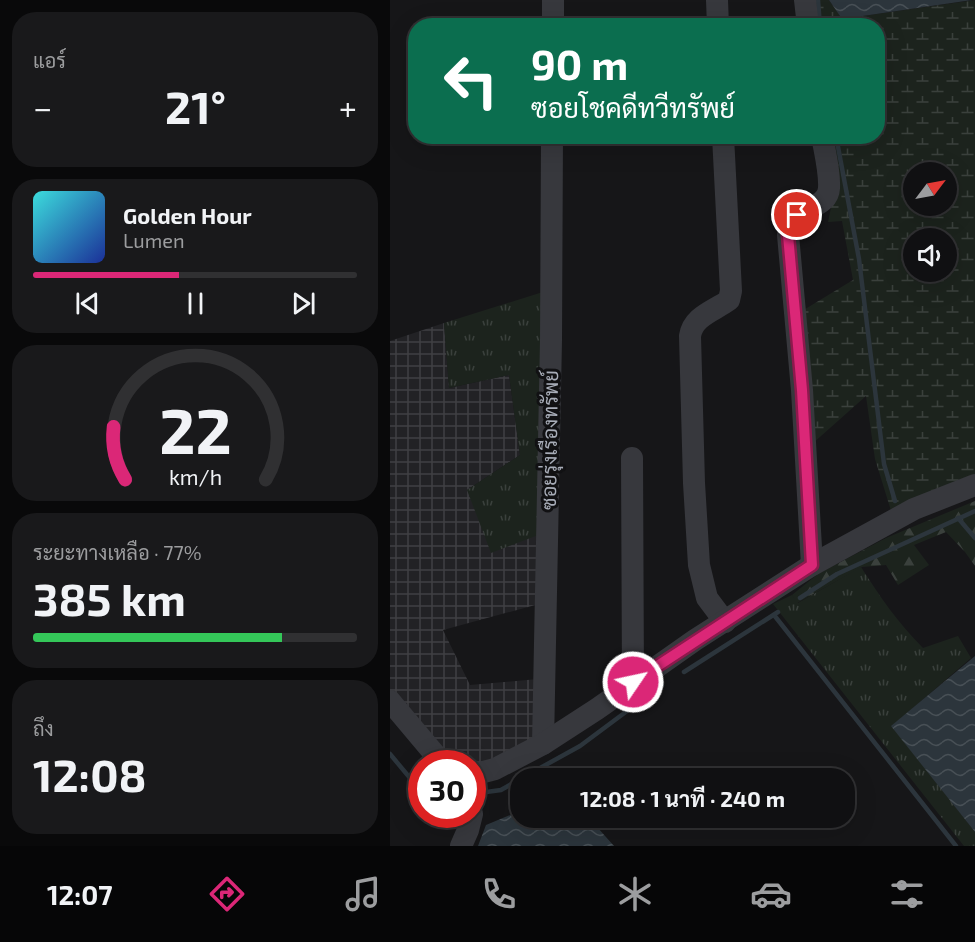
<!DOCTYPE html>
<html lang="th">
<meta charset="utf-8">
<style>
:root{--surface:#101012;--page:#19191b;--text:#f1f3f6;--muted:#9c9d9f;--line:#303032;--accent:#db2777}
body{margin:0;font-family:"Exo 2",Sarabun,sans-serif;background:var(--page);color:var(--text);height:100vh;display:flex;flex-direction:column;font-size:22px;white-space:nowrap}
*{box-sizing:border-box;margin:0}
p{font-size:20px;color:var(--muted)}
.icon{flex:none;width:33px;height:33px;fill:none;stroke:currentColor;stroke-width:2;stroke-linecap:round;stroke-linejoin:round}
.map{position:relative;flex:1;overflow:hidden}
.side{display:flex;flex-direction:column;gap:12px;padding:12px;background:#09090a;width:390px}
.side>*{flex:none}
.banner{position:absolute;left:18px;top:18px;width:477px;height:126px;border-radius:24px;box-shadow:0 6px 24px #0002,0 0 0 2px var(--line);background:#0b6e4f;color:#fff;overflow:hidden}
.needle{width:39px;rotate:58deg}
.buttons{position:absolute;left:513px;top:162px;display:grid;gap:12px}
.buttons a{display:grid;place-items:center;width:54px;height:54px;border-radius:50%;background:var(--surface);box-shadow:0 6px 24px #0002,0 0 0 2px var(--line);font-size:30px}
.speed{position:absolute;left:18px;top:750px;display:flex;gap:12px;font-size:30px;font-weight:700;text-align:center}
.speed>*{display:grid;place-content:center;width:78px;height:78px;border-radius:50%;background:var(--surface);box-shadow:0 6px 24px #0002,0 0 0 2px var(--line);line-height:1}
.speed .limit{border:9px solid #d22;background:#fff;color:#111}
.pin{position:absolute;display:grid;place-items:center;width:51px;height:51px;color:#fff;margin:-26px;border:3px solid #fff;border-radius:50%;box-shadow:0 2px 6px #0007}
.me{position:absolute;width:66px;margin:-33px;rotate:56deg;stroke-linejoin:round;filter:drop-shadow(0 0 4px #0008)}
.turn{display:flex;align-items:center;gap:21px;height:126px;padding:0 24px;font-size:27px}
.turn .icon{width:78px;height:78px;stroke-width:2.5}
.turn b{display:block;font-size:42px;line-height:51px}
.big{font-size:45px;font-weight:700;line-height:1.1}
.side .tile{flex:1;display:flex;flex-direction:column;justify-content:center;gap:9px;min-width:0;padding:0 21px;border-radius:24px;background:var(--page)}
.side .dial{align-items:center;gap:0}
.dial svg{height:156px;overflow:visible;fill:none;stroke:var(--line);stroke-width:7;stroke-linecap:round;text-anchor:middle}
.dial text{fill:var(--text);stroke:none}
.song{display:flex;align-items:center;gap:18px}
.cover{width:72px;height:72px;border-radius:9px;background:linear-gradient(135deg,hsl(180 70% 55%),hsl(230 70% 35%))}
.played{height:6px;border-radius:3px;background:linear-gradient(90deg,var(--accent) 45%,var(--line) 45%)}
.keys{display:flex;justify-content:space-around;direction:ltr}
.heat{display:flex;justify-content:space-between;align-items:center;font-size:33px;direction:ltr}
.charge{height:9px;border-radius:4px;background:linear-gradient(90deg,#34c759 77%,var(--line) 0)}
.trip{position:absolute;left:120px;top:768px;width:345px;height:60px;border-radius:24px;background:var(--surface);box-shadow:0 6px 24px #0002,0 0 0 2px var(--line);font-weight:700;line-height:60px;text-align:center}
.menu{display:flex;height:96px;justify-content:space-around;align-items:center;background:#060607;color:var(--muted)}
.menu .icon{width:42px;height:42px}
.menu .on{color:var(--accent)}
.menu b{font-size:27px;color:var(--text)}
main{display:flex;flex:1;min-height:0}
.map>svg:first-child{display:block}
.industrial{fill:url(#industrial-grid)}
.grass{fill:url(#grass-tufts)}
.forest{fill:url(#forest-firs)}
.wetland{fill:url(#wetland-marsh);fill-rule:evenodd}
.water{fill:url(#water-waves)}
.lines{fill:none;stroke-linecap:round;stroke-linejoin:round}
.stream{stroke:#2c353c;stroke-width:4.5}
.minor{stroke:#37383d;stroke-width:22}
.route-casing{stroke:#8e194d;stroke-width:15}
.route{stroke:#db2777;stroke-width:10}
.labels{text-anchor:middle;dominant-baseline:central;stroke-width:6;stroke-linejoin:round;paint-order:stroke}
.street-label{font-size:20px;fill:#a8adb8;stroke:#111113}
</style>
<main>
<section class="side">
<div class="tile"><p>แอร์</p>
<div class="heat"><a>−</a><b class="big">21°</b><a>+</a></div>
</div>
<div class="tile">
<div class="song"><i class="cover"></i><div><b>Golden Hour</b><p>Lumen</p></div></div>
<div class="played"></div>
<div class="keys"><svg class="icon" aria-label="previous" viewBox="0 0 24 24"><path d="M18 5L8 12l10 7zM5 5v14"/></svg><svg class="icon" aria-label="pause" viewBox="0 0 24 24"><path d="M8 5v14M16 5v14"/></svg><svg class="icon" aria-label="next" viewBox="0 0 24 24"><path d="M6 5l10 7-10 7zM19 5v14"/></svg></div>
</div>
<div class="tile dial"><svg viewBox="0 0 100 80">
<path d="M14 69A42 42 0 1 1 86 69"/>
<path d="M14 69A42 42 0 0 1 8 42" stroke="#db2777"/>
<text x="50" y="56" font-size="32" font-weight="700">22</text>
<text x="50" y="72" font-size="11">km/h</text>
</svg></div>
<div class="tile"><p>ระยะทางเหลือ · 77%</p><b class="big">385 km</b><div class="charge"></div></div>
<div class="tile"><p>ถึง</p><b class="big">12:08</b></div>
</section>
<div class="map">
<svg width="585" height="846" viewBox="0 0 585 846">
<defs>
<pattern id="industrial-grid" width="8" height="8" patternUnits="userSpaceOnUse" patternTransform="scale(1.5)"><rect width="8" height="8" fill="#222225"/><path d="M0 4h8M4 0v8" fill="none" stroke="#3f3f43"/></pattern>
<pattern id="grass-tufts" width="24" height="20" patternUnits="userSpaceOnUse" patternTransform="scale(1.5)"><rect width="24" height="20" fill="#1c231d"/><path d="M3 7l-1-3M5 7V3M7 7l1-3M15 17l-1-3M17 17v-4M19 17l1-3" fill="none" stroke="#3a403c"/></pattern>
<pattern id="forest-firs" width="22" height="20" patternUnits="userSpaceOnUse" patternTransform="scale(1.5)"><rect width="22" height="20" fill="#1c231d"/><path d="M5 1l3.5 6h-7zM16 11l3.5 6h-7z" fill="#3a403c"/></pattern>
<pattern id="wetland-marsh" width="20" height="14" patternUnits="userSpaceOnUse" patternTransform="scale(1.5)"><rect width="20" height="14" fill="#1c231d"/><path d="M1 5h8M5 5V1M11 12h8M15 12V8" fill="none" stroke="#3a403c"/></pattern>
<pattern id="water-waves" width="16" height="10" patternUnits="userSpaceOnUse" patternTransform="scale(1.5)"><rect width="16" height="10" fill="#2c353c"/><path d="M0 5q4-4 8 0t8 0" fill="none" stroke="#485056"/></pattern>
</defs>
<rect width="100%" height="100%" fill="#161618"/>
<path class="industrial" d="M54,323l5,65 60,-13 11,80 -53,35 74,44 -2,70 -96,26 27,55 68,-6 -1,61 -48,26 -17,-2 -21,-1 -61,-73v-349z"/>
<g class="grass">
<path d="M153,292l-2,242 -50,19 -24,-63 53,-35 -11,-80 -60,13 -5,-65z"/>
<path d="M471,567c19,30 37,56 62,81l35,-12 13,22 -79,68 83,106v14h-11l-191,-242 19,-9 6,8z"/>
</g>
<path class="forest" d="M585,501v65l-10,-14 -19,-20 -32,13 15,20 -31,20 -12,-20 -24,2 -65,36 -5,-8 26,-21 68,-36z"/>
<path class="wetland" d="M425,0h14l13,19 133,-19v481l-82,36 -18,-58 -9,-63 -54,48 -10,-133 51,-31 -11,-59 -14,1 4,-19 -3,-66 49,-1v-110l-61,-1zM524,172h32v34h-32zM524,238h32v34h-32z"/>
<g class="water">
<path d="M439,0h143l-130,19z"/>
<path d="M585,656v176l-84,-106z"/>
<path d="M130,811v7h69l25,28h-136l8,-21z"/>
</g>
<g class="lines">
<g class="stream">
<path d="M428,0l2,26"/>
<path d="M446,136l23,123 25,205 11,37"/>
<path d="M568,518l17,20"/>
<path d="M410,598l37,-24 138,-63"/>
<path d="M384,615l182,231"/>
<path d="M294,672l94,-60"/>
<path d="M0,754l25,30 7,3"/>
<path d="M132,778l58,-32 82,-61"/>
<path d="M82,794l29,-4 19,-11"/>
</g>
<g class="minor">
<path d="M327,0l1,26"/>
<path d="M415,0l3,26"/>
<path d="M163,26v-26"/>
<path d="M333,136l8,155 -2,9c-15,11 -36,16 -39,36l4,147 5,82 8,33 18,24"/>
<path d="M242,458l1,224"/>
<path d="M422,565l-10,-175 -14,-155c6,-30 40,-25 41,-47 1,-16 -4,-35 -7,-52"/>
<path d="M0,701l53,63"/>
<path d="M153,744l8,-404 1,-204"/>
<path d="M82,775l23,-6 48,-25 54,-35 98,-69 117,-75 102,-56 61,-24"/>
<path d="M71,846l7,-16 4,-16"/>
</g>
</g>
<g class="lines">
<g class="route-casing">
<path id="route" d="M243,682l179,-117 -10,-175 -14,-155 2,-9 7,-11"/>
</g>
<use href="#route" class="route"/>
</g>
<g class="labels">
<g class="street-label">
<text transform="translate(159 440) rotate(-89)">ซอยรุ่งเรืองทรัพย์</text>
</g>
</g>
</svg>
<div class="buttons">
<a><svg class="needle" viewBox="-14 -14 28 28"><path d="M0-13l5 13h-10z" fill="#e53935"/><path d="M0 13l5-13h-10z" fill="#9c9d9f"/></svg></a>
<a><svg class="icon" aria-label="sound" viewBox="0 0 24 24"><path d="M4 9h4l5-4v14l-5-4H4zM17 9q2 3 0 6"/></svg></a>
</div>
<div class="speed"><div class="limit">30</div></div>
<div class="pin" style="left:407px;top:215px;background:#d93025"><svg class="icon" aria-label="arrive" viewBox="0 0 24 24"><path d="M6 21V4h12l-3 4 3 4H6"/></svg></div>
<svg class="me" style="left:243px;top:682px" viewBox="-20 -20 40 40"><circle r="17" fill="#db2777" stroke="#fff" stroke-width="3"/><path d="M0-11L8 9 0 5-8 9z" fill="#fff"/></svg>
<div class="trip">12:08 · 1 นาที · 240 m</div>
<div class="banner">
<div class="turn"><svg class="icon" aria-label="left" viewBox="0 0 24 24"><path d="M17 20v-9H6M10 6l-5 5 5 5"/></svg><div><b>90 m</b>ซอยโชคดีทวีทรัพย์</div></div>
</div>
</div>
</main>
<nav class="menu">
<b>12:07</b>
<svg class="icon on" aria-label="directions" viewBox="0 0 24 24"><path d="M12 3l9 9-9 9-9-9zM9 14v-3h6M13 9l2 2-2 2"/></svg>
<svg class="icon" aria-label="music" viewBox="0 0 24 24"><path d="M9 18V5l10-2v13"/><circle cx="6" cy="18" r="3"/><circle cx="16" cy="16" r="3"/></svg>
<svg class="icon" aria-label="phone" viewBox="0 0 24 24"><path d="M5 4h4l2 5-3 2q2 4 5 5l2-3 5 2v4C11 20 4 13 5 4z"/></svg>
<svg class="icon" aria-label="climate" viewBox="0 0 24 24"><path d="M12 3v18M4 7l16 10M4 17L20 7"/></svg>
<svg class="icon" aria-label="car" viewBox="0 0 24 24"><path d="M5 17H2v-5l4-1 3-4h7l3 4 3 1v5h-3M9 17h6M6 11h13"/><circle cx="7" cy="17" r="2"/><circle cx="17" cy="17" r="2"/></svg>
<svg class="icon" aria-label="filters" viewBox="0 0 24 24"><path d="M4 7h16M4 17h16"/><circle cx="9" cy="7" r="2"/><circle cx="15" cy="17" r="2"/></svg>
</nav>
